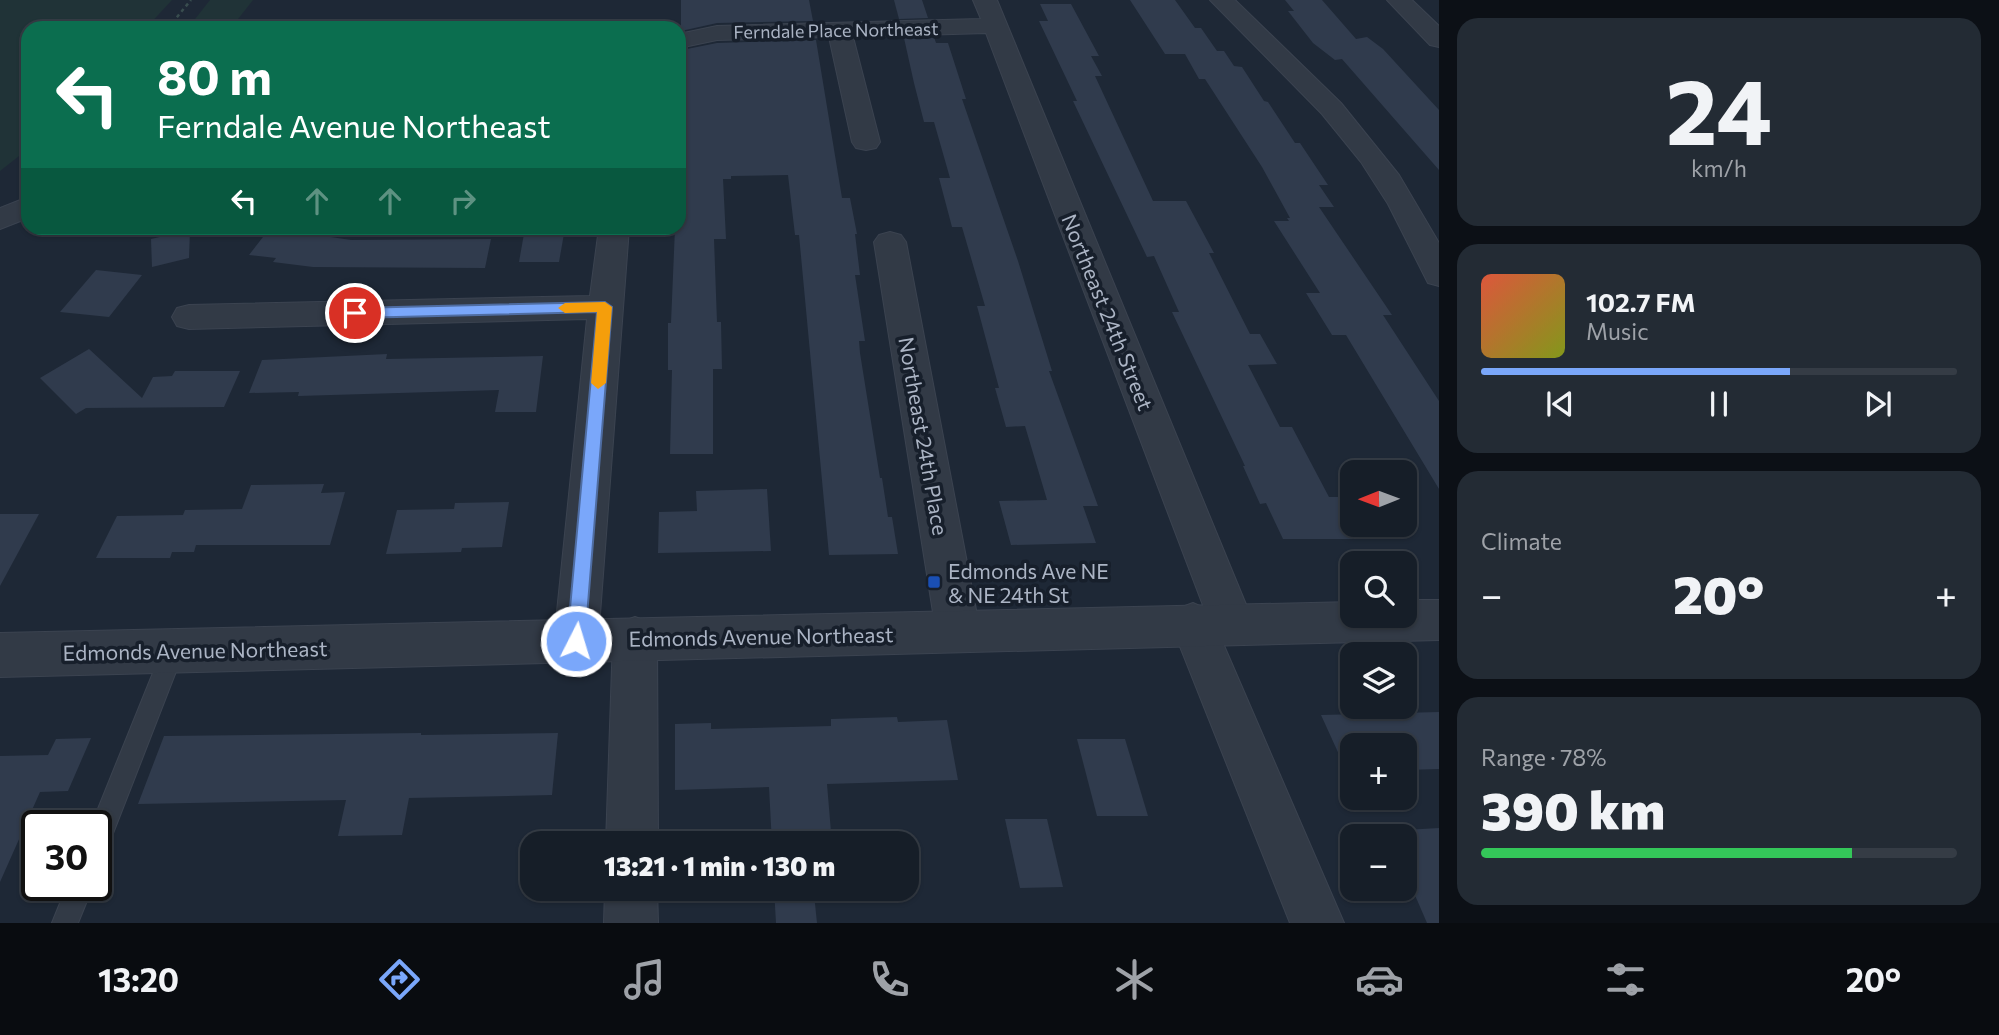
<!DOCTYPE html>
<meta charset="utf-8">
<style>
:root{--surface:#161e28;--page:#232b34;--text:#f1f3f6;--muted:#9ea2a8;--line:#353c45;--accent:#7aa7fa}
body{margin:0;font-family:Commissioner,sans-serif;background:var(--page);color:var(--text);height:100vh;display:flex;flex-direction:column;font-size:26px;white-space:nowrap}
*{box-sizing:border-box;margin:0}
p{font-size:23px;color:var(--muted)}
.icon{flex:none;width:38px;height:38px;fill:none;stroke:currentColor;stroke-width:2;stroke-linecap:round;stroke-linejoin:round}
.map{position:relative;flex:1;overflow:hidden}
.drawer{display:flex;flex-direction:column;gap:18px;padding:18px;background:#0c1016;width:560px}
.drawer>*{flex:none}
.top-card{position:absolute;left:21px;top:21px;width:665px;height:214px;border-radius:21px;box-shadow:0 2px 5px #0004,0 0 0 2px var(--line);background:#0b6e4f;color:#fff;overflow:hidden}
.needle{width:46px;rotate:269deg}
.fabs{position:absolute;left:1340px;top:460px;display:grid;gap:14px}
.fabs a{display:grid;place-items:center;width:77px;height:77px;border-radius:14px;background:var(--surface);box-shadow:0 2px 5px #0004,0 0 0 2px var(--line);font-size:35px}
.speed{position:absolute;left:21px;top:810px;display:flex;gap:14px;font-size:35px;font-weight:700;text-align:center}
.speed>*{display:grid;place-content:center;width:91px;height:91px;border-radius:50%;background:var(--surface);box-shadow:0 2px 5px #0004,0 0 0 2px var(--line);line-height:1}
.speed .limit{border:4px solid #111;border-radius:10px;background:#fff;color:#111}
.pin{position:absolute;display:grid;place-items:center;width:60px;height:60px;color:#fff;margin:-30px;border:4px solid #fff;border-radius:50%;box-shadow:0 2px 7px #0007}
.me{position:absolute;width:77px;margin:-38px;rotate:5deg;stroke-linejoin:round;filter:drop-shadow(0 0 5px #0008)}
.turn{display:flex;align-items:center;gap:24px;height:147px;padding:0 21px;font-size:32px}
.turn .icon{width:91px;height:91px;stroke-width:2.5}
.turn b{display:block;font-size:49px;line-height:60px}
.lanes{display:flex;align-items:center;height:66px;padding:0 21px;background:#0003;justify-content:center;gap:35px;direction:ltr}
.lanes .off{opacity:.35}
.big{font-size:52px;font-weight:800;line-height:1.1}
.drawer .card{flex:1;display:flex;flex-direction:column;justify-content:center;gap:10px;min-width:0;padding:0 24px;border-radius:21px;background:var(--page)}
.drawer .dial{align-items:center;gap:0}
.dial b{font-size:91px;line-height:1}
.song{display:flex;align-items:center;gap:21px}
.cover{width:84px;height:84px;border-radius:10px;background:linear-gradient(135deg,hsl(10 70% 55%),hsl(70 70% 35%))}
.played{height:7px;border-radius:4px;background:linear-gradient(90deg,var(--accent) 65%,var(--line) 65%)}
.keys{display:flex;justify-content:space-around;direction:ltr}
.heat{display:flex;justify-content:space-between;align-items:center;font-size:38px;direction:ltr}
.charge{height:10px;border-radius:5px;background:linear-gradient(90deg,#34c759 78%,var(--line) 0)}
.trip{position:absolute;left:520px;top:831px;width:399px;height:70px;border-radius:21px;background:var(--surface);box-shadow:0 2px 5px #0004,0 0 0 2px var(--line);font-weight:800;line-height:70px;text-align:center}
.dock{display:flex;height:112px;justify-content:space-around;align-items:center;background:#090c10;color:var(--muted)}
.dock .icon{width:49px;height:49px}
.dock .on{color:var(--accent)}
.dock b{font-size:32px;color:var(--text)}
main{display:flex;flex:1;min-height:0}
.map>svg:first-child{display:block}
.green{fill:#203337}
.building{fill:#303b4d}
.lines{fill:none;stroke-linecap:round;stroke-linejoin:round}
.service-casing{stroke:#3b4350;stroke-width:2}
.minor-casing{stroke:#3b4350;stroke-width:2}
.tertiary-casing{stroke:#3b4350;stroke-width:2}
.path{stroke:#394d4f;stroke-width:2.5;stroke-dasharray:3.5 3.5;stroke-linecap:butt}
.service{fill:#323a46;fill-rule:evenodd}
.minor{fill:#323a46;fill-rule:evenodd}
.tertiary{fill:#323a46;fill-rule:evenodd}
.route{fill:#7aa7fa;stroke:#4f6da2;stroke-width:2}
.slow{fill:#f59e0b}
.transit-dot{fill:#1a4fb4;stroke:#171f2b;stroke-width:2.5}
.labels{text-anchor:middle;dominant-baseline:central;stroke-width:7;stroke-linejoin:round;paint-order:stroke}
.far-street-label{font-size:18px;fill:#abb4c4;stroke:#171f2b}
.street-label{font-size:21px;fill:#abb4c4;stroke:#171f2b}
.poi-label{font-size:21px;fill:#abb4c4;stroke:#171f2b;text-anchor:start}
</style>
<main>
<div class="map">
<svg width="1439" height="923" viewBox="0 0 1439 923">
<rect width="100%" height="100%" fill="#1e2836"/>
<g class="green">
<path d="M0,0h172l-26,28h-118v121l-28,22z"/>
<path d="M210,0h43l-22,28h-43z"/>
</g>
<g class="building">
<path d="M681,0h128l4,21 -96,2 -36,8z"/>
<path d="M894,0h28l6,18 -29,1z"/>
<path d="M1130,0h45l20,28h6l16,23h7l10,15 8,1 22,34 4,1 27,41h5l28,42h-9l15,22h-15l73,108h-9l56,86v88l-93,-154h-14l-26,-42h14l-46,-72h15l-2,-3h3l-28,-51 -57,-88h-6l-14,-25h-20z"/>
<path d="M1285,0h37l34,39 11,-2 16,12 56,61v60l-97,-111 -7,1 -22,-17 -25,-32h6z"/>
<path d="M1040,4h31l28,52h-8l11,20h-7l58,125h33l28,52h-5l41,81h10l17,30 -29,1 32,62h12l37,70h24v42h-70l-17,-36 -6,1 -17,-38h2l-73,-154h7l-25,-56 -7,1 -74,-156h4l-38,-80h9z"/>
<path d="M934,37l2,6h12l18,56h-4l56,162 34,110h-3l49,135h-15l13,37 -85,2 -12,-44 48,-1 -22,-74 -19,1 -11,-39h4l-22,-82h8l-23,-79h-10l-13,-49h11l-16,-56h-10l-10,-39 -10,-45z"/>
<path d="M816,40l26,158h8l7,36h-2l5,41h-5l10,66h-6l1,12 20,125h2l6,39h4l6,37 -69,1 -30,-320h-4l-7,-60 -57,1v3h-8l3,60h-12l3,83h4l1,47h-9v85h-43l2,-84h-4v-47h3l4,-95h4v-143l3,-1v-34l35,-7z"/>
<path d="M270,228l81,12 140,-1 -6,29 -172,-1 -40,-5 3,-4 -27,-3z"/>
<path d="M525,228h40l-6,34h-40z"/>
<path d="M190,230l-1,28 -37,9 -1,-28z"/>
<path d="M96,270l46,5 -33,42 -49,-5z"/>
<path d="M89,349l53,49 11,-21 19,-1 3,-5h65l-16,36 -138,1 -10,6 -36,-36z"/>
<path d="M387,354l-1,5 157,-3 -7,56h-41l4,-22 -201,6 1,-4 -50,1 13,-33z"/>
<path d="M324,484l-3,9 24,-1 -15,53h-134l-2,7h-22l-2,6h-74l21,-42 66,-1 2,-5 57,-1 9,-24z"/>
<path d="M767,489l4,62 -113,2 1,-41 38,-1 -1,-20z"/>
<path d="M509,502l-7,45 -40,1 -1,4 -75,2 11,-44 57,-1 1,-6z"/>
<path d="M0,514h39l-39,72z"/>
<path d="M1439,712v57l-34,1v-24h-52v26h-6l-26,-57z"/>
<path d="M897,717l1,5 49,-2 11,60 -131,4 5,60h-60l-3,-57 -94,3v-66l36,-1v6l120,-3v-7z"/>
<path d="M421,733v2l137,-2 -6,62 -143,3 -7,37 -64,1 8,-36 -208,4 26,-68z"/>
<path d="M91,738l-23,53 -28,1 -40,90v-126l48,-1 8,-16z"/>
<path d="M1077,739h48l23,77h-51z"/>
<path d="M1005,819h42l16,68 -43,1z"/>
<path d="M1439,828v95h-12l-22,-51v-42z"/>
<path d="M774,889h62v5h-22l3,29h-41z"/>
</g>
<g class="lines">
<g class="service-casing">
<g id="service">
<path d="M173,640l8,3 3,8 -79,203 -9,4v-32h-5l74,-183z"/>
<path d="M67,886h26l-15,37h-26z"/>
</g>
</g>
<g class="minor-casing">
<g id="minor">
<path d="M973,0h24l257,624 -6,15 -16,6 -10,-4 122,282h-54l-119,-299 6,-15 16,-6 11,5 -218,-575 -133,4 27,105 -4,6 -10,2 -10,-2 -4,-6 -23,-105 -112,3 -38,8v-14l38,-8 264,-7z"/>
<path d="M1210,0h25l106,103 58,72 40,68v43l-11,-3 -40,-79 -27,-42 -39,-48z"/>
<path d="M1387,0h25l27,26v21l-9,-2z"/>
<path d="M28,197v21l-28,11v-21z"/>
<path d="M599,228h30l-31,413 -6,15 -16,6 -16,-6 -6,-15 33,-322 -398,10 -12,-3 -5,-9 5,-9 12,-3 401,-9z"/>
<path d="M890,232l11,3 5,7 74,389 -6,15 -16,6 -16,-6 -6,-15 -62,-389 5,-7z"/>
<path d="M635,617l16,6 6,15 1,206h-52l7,-206 6,-15z"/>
<path d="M605,889h52l1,34h-54z"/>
</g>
</g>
<g class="tertiary-casing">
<path id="tertiary" d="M1405,600h34v40l-1439,37v-44l1353,-31v14h52z"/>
</g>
<path class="path" d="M168,28l23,-28"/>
<use href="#service" class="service"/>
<use href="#minor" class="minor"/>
<use href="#tertiary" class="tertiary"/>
</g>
<path class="route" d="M605,302l7,5 -27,334 -3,6 -6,2 -7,-2 -2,-6 30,-329 -242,6 -7,-5 7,-5z"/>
<path class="slow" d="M605,302l7,5 -6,76 -8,6 -7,-6 6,-71 -32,1 -7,-5 7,-5z"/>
<rect class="transit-dot" x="927" y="575" width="14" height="14" rx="3.5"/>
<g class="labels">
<g class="far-street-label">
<text transform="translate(836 30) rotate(-1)">Ferndale Place Northeast</text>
</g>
<g class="street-label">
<text transform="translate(1108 312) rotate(68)">Northeast 24th Street</text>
<text transform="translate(924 436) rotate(80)">Northeast 24th Place</text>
<text transform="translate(761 636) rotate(-1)">Edmonds Avenue Northeast</text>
<text transform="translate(195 650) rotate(-1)">Edmonds Avenue Northeast</text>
</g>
<g class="poi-label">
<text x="948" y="570">Edmonds Ave NE<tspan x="948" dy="24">&amp; NE 24th St</tspan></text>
</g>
</g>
</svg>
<div class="fabs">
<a><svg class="needle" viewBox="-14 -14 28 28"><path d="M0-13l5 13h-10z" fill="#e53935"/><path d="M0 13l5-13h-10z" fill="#9ea2a8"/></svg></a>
<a><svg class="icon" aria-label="search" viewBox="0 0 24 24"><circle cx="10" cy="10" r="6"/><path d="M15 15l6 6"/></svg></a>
<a><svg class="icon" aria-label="layers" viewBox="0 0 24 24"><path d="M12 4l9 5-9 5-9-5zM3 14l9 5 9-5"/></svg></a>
<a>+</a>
<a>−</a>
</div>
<div class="speed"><div class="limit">30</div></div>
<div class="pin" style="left:355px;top:313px;background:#d93025"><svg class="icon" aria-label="arrive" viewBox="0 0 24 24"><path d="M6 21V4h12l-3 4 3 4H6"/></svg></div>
<svg class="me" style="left:576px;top:641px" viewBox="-20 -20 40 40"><circle r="17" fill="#7aa7fa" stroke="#fff" stroke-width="3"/><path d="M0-11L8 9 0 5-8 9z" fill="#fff"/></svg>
<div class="trip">13:21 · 1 min · 130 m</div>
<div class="top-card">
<div class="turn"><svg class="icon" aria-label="left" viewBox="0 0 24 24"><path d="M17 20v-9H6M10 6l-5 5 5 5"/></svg><div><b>80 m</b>Ferndale Avenue Northeast</div></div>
<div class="lanes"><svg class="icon" aria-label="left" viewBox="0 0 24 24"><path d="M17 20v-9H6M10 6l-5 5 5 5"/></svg><svg class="icon off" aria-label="ahead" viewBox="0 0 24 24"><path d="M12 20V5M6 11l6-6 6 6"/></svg><svg class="icon off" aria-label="ahead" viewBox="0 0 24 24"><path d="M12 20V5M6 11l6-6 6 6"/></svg><svg class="icon off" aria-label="right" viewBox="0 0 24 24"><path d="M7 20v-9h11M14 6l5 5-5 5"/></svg></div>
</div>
</div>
<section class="drawer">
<div class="card dial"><b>24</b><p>km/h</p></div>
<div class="card">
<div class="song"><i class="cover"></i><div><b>102.7 FM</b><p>Music</p></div></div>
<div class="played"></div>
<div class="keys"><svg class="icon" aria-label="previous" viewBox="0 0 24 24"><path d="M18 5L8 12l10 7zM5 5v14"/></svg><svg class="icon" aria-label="pause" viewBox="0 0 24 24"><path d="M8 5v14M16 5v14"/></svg><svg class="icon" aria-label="next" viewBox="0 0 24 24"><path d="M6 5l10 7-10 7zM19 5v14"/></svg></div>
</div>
<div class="card"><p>Climate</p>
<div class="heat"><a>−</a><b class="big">20°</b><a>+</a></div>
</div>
<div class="card"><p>Range · 78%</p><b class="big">390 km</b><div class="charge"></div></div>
</section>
</main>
<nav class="dock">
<b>13:20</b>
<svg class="icon on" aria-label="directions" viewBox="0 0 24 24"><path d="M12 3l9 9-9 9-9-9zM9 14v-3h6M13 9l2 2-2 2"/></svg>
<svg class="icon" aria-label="music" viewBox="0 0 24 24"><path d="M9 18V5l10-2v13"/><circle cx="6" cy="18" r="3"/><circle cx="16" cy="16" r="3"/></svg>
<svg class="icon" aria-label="phone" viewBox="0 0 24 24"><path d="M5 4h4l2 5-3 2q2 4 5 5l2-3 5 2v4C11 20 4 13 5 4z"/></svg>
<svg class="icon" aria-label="climate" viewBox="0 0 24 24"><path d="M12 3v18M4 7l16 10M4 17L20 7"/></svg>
<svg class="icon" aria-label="car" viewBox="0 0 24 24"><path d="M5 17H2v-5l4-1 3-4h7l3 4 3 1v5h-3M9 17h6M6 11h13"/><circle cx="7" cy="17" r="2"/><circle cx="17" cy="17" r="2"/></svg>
<svg class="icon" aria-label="filters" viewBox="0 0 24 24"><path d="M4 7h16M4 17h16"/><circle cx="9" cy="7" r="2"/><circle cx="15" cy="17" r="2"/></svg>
<b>20°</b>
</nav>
